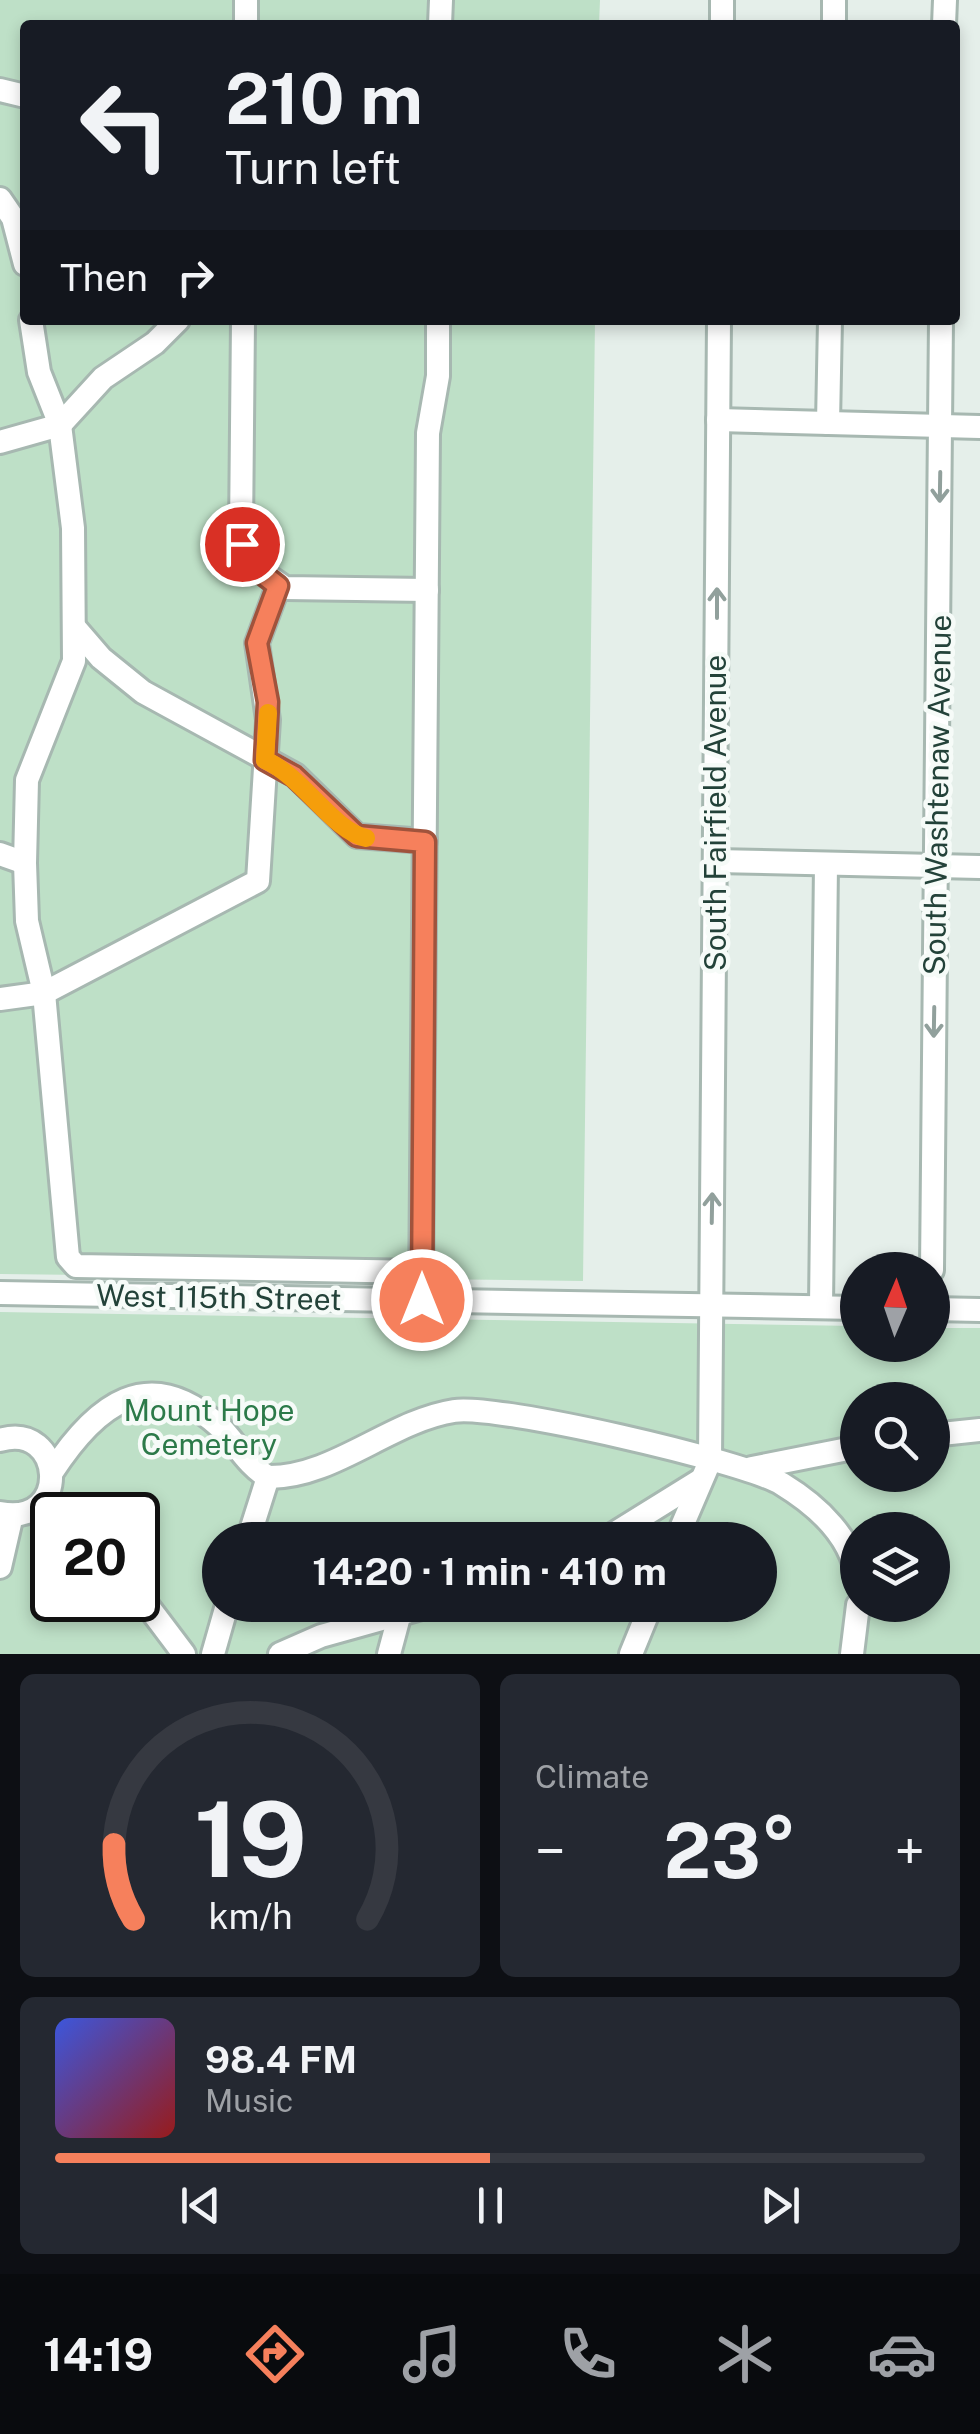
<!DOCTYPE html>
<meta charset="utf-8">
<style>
:root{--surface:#171b24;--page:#242831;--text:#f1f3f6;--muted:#9ea1a6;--line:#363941;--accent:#f6805c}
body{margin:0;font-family:"Public Sans",sans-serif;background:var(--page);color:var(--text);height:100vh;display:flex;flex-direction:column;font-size:38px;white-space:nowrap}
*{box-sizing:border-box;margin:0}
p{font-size:32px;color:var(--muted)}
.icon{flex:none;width:55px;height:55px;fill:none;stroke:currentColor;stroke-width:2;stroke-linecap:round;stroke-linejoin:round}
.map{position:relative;height:1654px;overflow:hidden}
.panel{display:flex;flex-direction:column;gap:20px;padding:20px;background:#0d0f14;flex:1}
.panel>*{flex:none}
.top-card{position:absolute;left:20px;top:20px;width:940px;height:305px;border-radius:10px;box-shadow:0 5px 15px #0003;background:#171b24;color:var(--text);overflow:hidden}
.needle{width:65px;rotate:2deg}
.controls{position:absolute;left:840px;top:1252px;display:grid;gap:20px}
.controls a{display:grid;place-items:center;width:110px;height:110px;border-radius:50%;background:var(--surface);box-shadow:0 5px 15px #0003;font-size:50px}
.speed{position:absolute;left:30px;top:1492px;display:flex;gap:20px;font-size:50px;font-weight:700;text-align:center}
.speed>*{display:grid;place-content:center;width:130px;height:130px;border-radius:50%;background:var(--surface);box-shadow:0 5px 15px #0003;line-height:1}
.speed .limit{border:5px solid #111;border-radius:15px;background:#fff;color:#111}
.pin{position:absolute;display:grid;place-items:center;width:85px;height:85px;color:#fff;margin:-42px;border:5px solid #fff;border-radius:50%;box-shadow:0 2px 10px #0007}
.me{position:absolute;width:110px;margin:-55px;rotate:0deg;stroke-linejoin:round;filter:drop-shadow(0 0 8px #0008)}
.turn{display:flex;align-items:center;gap:35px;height:210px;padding:0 40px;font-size:45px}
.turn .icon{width:130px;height:130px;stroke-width:2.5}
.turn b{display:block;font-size:70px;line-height:85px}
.then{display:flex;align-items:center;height:95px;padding:0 40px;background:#0003;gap:20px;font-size:38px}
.big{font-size:75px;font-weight:700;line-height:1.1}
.panel .widget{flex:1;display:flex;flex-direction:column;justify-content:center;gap:15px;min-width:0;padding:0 35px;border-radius:15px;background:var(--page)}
.panel .dial{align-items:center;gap:0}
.dial svg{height:260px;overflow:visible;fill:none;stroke:var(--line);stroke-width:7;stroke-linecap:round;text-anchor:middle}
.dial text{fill:var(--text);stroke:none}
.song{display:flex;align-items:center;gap:30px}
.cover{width:120px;height:120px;border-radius:15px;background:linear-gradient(135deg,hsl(230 70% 55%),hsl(0 70% 35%))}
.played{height:10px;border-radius:5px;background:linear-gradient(90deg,var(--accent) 50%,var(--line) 50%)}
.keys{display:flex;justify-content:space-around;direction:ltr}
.heat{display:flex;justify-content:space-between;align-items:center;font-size:55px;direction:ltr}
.panel .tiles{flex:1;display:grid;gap:20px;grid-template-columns:1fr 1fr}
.widget:last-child{grid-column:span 2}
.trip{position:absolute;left:202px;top:1522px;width:575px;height:100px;border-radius:50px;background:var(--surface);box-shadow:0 5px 15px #0003;font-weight:700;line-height:100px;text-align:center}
.dock{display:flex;height:160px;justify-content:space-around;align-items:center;background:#090b0e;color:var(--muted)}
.dock .icon{width:70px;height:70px}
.dock .current{color:var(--accent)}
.dock b{font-size:45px;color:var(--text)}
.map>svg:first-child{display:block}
.green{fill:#bee0c7;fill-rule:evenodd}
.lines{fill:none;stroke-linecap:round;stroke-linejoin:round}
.minor-casing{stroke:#a7b8b1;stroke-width:28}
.minor{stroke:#fff;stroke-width:22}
.oneway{stroke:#91a09c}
.route-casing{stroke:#a0533c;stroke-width:25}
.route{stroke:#f6805c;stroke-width:18}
.slow{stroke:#f59e0b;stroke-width:18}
.labels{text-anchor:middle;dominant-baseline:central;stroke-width:9;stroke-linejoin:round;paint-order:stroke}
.street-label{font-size:30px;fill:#234239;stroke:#f6fbf8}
.park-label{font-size:30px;fill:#2c7a49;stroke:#f6fbf8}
</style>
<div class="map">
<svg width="980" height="1654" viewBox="0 0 980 1654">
<rect width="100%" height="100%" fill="#e5efea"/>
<g class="green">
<path d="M0,0h600l-1,25h-574v295h570l-12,961 -583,-7z"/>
<path d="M0,1312l857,14 1,19h74l1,-17h47v326h-980zM858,1400h74v75h-74zM52,1515h86v85h-86zM858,1530h74v75h-74zM220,1540h540v65h-540z"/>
</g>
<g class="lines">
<g class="minor-casing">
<g id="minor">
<path d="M246,25v-25"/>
<path d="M440,25l1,-25"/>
<path d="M722,25v-25"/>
<path d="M834,25v-25"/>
<path d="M944,25l1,-25"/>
<path d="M0,90l25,6"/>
<path d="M0,199l13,19 12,46"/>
<path d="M31,320l8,52 21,53 13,103 1,133 -47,119 -2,83 2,58 17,72 24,264 8,9 346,6"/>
<path d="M243,320l-2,214 5,27 39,27 142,2"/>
<path d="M718,420l262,7"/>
<path d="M828,423l2,-103"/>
<path d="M0,442l60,-17 43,-47 52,-35 23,-23"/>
<path d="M76,629l25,29 42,34 152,83 62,61 68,5"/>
<path d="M0,854l25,9"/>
<path d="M715,861l265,6"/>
<path d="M0,999l44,-6 214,-112 10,-161 -11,-77 21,-57"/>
<path d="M932,1270l9,-950"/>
<path d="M0,1293l858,15"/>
<path d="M421,1300l7,-867 10,-57v-56"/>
<path d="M821,1307l5,-443"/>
<path d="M932,1309l48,1"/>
<path d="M932,1435l48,-5"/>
<path d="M0,1440c64,-19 72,87 0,73"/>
<path d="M752,1468l106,-21"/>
<path d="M52,1472c43,-66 96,-111 168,-45 16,16 28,39 48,50 65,1 122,-56 186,-66 43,-7 290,50 328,73 36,22 72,55 76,99"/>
<path d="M248,1540l20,-63"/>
<path d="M604,1540l95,-59"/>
<path d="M676,1540l34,-79 9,-1141"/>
<path d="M0,1567l12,-52"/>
<path d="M138,1593l46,61"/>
<path d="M213,1654l14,-49"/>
<path d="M280,1654l41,-18 111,-31"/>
<path d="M389,1654l11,-41"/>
<path d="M631,1654l20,-49"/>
<path d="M852,1654l6,-49"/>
</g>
</g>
<use href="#minor" class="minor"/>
</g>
<defs><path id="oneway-shaft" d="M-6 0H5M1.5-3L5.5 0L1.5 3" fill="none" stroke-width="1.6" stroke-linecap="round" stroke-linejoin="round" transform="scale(2.5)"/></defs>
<g class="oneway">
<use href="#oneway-shaft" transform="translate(940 487) rotate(91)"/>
<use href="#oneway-shaft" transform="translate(717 603) rotate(-90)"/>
<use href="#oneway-shaft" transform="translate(934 1022) rotate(91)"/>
<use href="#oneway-shaft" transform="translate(712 1208) rotate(-89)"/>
</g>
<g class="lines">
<g class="route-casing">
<path id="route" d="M242,544l4,17 32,25 -21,57 11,59 -3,58 29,16 63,60 68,6 -3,458"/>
</g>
<use href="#route" class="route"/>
<path class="slow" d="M268,713l-3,47c38,17 68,71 101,78"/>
</g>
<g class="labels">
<g class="street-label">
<text transform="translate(937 795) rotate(-89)">South Washtenaw Avenue</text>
<text transform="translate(715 813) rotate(-90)">South Fairfield Avenue</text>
<text transform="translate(219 1297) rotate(1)">West 115th Street</text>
</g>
<g class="park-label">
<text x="209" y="1410">Mount Hope<tspan x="209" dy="34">Cemetery</tspan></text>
</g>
</g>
</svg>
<div class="controls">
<a><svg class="needle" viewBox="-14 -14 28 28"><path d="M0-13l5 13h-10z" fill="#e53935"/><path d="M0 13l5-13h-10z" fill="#9ea1a6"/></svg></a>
<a><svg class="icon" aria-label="search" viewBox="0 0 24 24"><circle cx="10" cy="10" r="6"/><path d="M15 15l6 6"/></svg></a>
<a><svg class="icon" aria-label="layers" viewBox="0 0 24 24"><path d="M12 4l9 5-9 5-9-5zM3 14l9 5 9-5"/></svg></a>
</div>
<div class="speed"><div class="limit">20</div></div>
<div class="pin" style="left:242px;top:544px;background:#d93025"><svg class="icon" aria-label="arrive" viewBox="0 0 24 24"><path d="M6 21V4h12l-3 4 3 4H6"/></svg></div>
<svg class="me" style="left:422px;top:1300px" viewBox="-20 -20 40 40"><circle r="17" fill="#f6805c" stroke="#fff" stroke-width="3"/><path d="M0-11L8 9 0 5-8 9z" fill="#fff"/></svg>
<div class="trip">14:20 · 1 min · 410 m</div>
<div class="top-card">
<div class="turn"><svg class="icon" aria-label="left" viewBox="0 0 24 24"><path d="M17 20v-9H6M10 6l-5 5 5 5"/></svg><div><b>210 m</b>Turn left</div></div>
<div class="then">Then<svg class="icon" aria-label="right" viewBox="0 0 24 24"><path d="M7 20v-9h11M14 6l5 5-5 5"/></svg></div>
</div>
</div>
<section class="panel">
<div class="tiles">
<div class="widget dial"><svg viewBox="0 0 100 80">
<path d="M14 69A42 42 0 1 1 86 69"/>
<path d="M14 69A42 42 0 0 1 8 46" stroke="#f6805c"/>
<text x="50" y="56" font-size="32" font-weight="700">19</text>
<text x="50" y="72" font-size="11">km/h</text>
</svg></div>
<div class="widget"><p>Climate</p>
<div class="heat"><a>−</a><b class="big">23°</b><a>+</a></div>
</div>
<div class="widget">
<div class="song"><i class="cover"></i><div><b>98.4 FM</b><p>Music</p></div></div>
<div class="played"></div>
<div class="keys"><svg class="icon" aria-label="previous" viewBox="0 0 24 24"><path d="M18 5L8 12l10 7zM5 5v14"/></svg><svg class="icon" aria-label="pause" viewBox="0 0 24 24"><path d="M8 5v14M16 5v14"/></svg><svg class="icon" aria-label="next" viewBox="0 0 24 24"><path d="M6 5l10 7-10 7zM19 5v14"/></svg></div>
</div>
</div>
</section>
<nav class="dock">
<b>14:19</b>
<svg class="icon current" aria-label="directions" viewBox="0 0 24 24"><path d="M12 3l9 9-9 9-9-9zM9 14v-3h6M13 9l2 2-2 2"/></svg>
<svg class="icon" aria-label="music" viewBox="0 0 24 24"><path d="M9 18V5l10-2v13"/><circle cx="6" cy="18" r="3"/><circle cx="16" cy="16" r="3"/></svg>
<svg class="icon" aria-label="phone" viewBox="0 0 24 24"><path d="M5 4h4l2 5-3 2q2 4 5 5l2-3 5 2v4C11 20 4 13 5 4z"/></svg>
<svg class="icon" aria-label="climate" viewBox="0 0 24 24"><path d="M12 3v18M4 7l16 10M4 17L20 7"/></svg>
<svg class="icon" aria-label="car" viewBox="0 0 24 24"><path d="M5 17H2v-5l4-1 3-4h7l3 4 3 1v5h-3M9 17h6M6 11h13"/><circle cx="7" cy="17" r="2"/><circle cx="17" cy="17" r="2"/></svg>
</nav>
